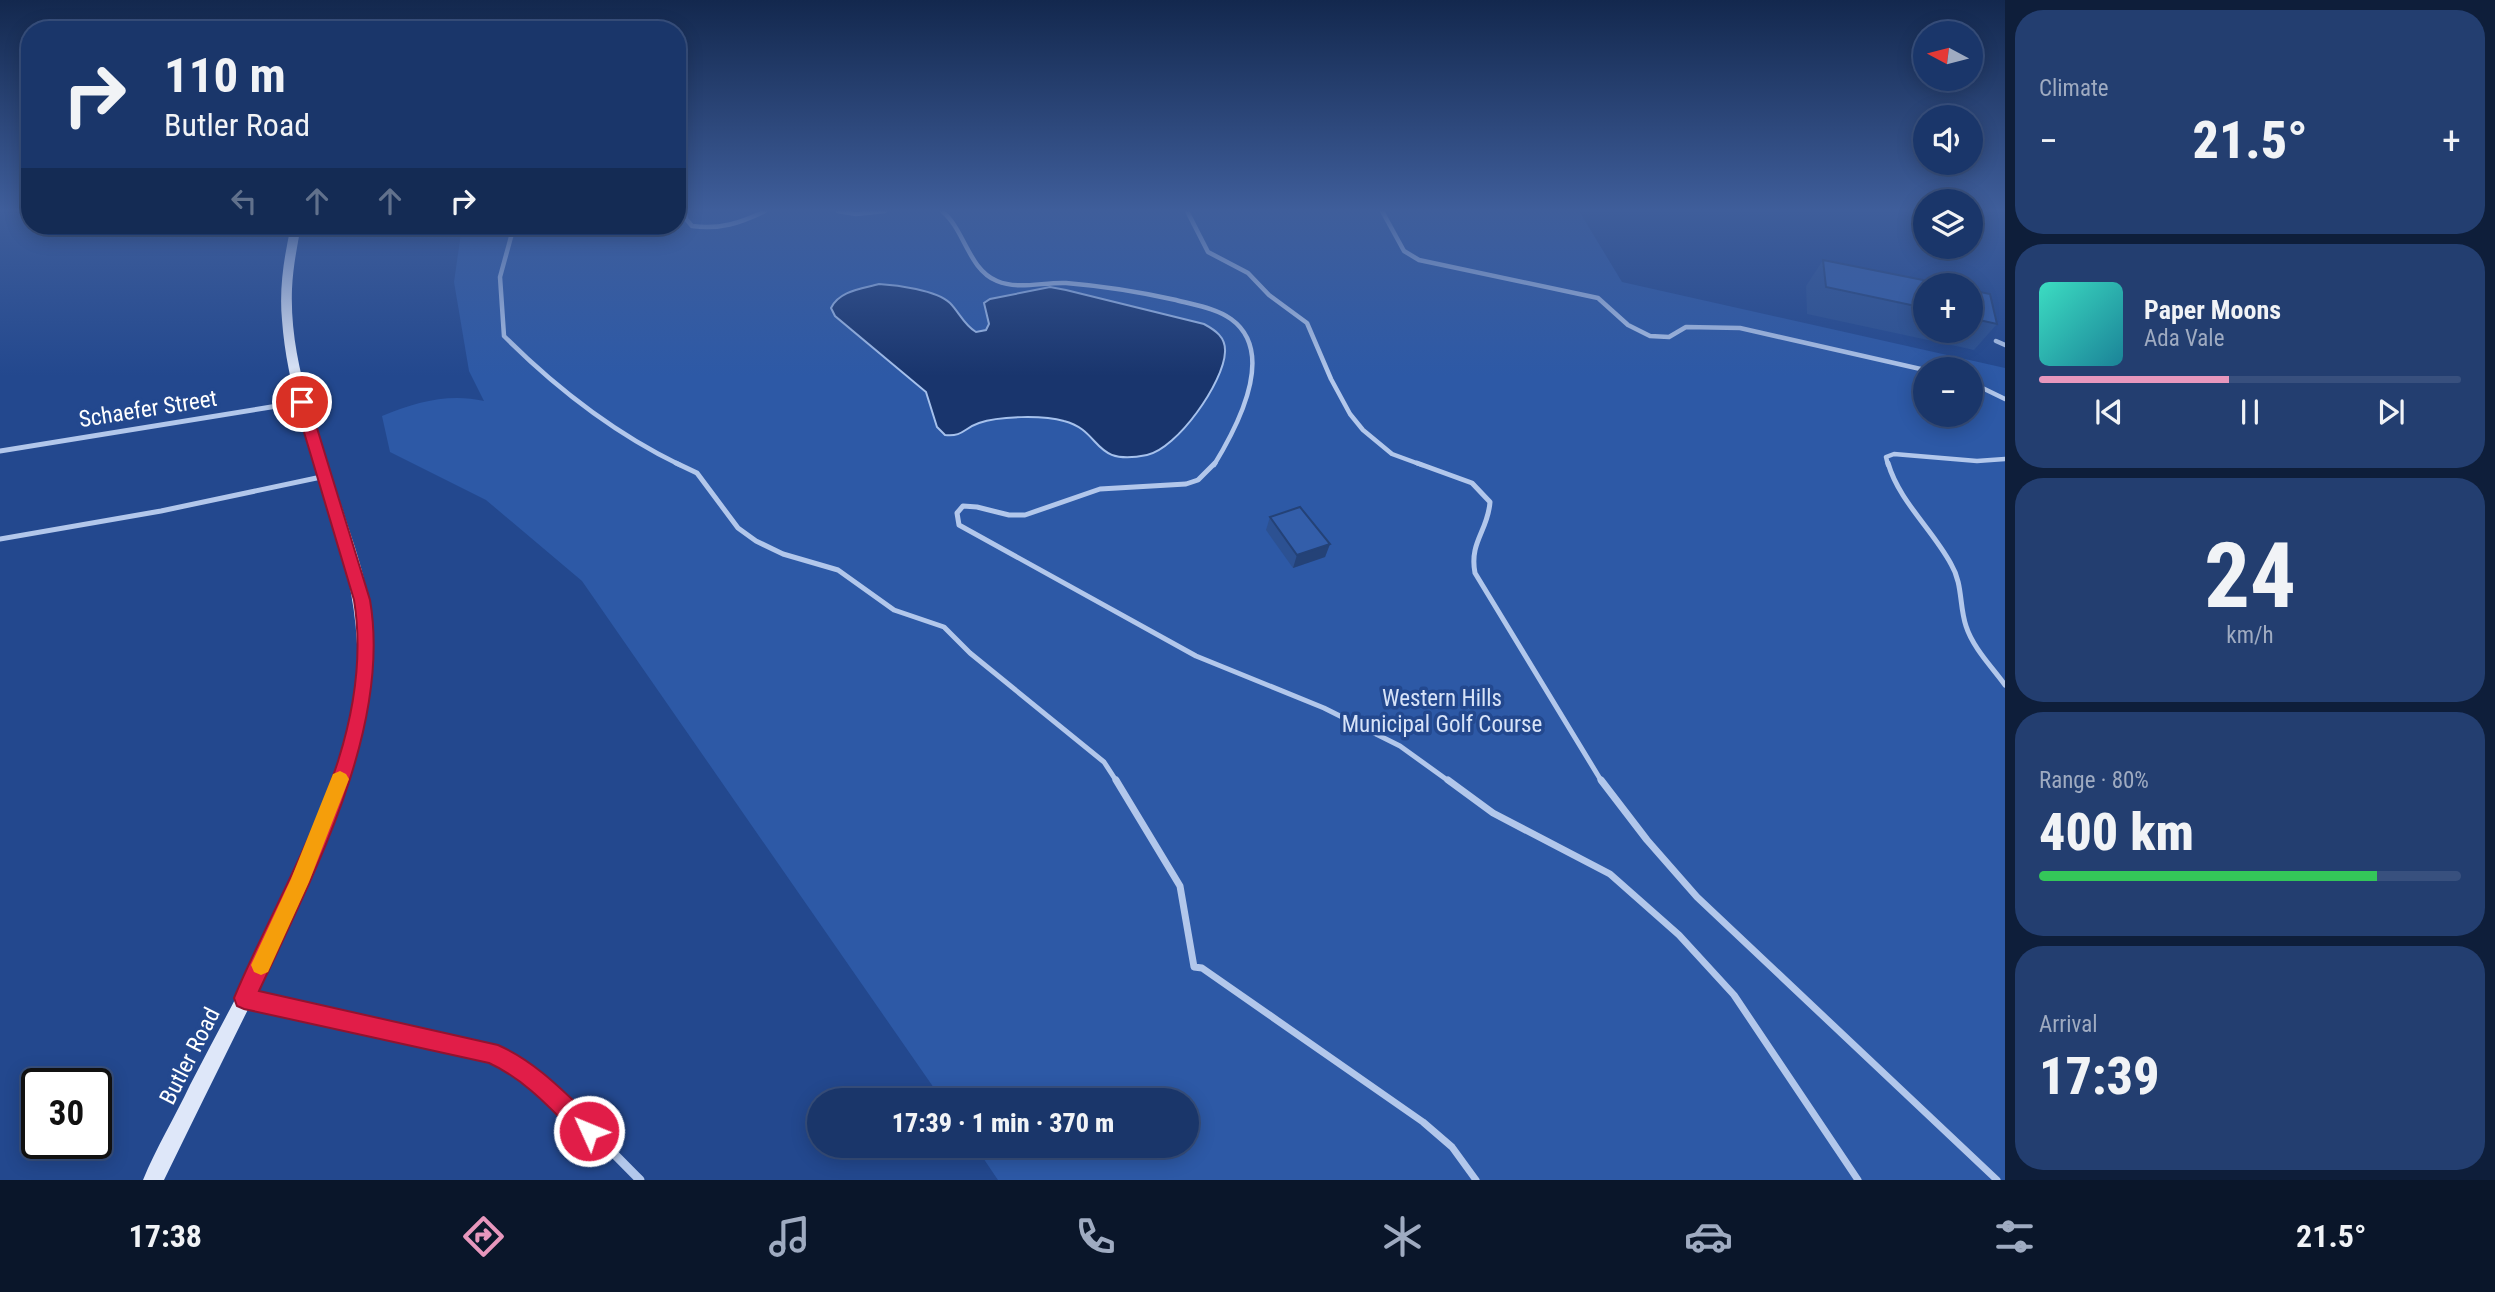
<!DOCTYPE html>
<meta charset="utf-8">
<style>
:root{--surface:#1a366a;--page:#233e70;--text:#f1f3f6;--muted:#9fabc1;--line:#38507e;--accent:#e797bd}
body{margin:0;font-family:"Roboto Condensed",sans-serif;background:var(--page);color:var(--text);height:100vh;display:flex;flex-direction:column;font-size:26px;white-space:nowrap}
*{box-sizing:border-box;margin:0}
p{font-size:23px;color:var(--muted)}
.icon{flex:none;width:38px;height:38px;fill:none;stroke:currentColor;stroke-width:2;stroke-linecap:round;stroke-linejoin:round}
.map{position:relative;flex:1;overflow:hidden}
.sheet{display:flex;flex-direction:column;gap:10px;padding:10px;background:#0e1e3a;width:490px}
.sheet>*{flex:none}
.guide{position:absolute;left:21px;top:21px;width:665px;height:214px;border-radius:28px;box-shadow:0 4px 18px #0003,0 0 0 2px var(--line);background:#1a366a;color:var(--text);overflow:hidden}
.needle{width:46px;rotate:277deg}
.buttons{position:absolute;left:1913px;top:21px;display:grid;gap:14px}
.buttons a{display:grid;place-items:center;width:70px;height:70px;border-radius:50%;background:var(--surface);box-shadow:0 4px 18px #0003,0 0 0 2px var(--line);font-size:35px}
.speed{position:absolute;left:21px;top:1068px;display:flex;gap:14px;font-size:35px;font-weight:700;text-align:center}
.speed>*{display:grid;place-content:center;width:91px;height:91px;border-radius:50%;background:var(--surface);box-shadow:0 4px 18px #0003,0 0 0 2px var(--line);line-height:1}
.speed .limit{border:4px solid #111;border-radius:10px;background:#fff;color:#111}
.pin{position:absolute;display:grid;place-items:center;width:60px;height:60px;color:#fff;margin:-30px;border:4px solid #fff;border-radius:50%;box-shadow:0 2px 7px #0007}
.me{position:absolute;width:77px;margin:-38px;rotate:314deg;stroke-linejoin:round;filter:drop-shadow(0 0 5px #0008)}
.turn{display:flex;align-items:center;gap:24px;height:147px;padding:0 28px;font-size:32px}
.turn .icon{width:91px;height:91px;stroke-width:2.5}
.turn b{display:block;font-size:49px;line-height:60px}
.lanes{display:flex;align-items:center;height:66px;padding:0 28px;background:#0003;justify-content:center;gap:35px;direction:ltr}
.lanes .off{opacity:.35}
.big{font-size:52px;font-weight:800;line-height:1.1}
.sheet .tile{flex:1;display:flex;flex-direction:column;justify-content:center;gap:10px;min-width:0;padding:0 24px;border-radius:28px;background:var(--page)}
.sheet .dial{align-items:center;gap:0}
.dial b{font-size:91px;line-height:1}
.song{display:flex;align-items:center;gap:21px}
.cover{width:84px;height:84px;border-radius:10px;background:linear-gradient(135deg,hsl(170 70% 55%),hsl(190 70% 35%))}
.played{height:7px;border-radius:4px;background:linear-gradient(90deg,var(--accent) 45%,var(--line) 45%)}
.keys{display:flex;justify-content:space-around;direction:ltr}
.heat{display:flex;justify-content:space-between;align-items:center;font-size:38px;direction:ltr}
.charge{height:10px;border-radius:5px;background:linear-gradient(90deg,#34c759 80%,var(--line) 0)}
.trip{position:absolute;left:807px;top:1088px;width:392px;height:70px;border-radius:35px;background:var(--surface);box-shadow:0 4px 18px #0003,0 0 0 2px var(--line);font-weight:800;line-height:70px;text-align:center}
.tabs{display:flex;height:112px;justify-content:space-around;align-items:center;background:#0a162a;color:var(--muted)}
.tabs .icon{width:49px;height:49px}
.tabs .on{color:var(--accent)}
.tabs b{font-size:32px;color:var(--text)}
main{display:flex;flex:1;min-height:0}
.map>svg:first-child{display:block}
.green{fill:#2d59a6;fill-rule:evenodd}
.water{fill:#19356d;stroke:#a6c1ec;stroke-width:2}
.lines{fill:none;stroke-linecap:round;stroke-linejoin:round}
.service-far2{stroke:#b2c7eb;stroke-width:4.5}
.service-far1{stroke:#b2c7eb;stroke-width:5}
.service{stroke:#b2c7eb;stroke-width:7}
.minor-far1{stroke:#b2c7eb;stroke-width:5}
.minor{stroke:#b2c7eb;stroke-width:9}
.secondary{fill:#dee7f9;fill-rule:evenodd}
.wall{fill:#2c5192}
.shaded-wall{fill:#244277}
.building{fill:#335eaa;stroke:#244277;stroke-width:2}
.route{fill:#e11d48;stroke:#92132f;stroke-width:2}
.slow{fill:#f59e0b}
.labels{text-anchor:middle;dominant-baseline:central;stroke-width:7;stroke-linejoin:round;paint-order:stroke}
.street-label{font-size:23px;fill:#fff;stroke:#23488e}
.park-label{font-size:23px;fill:#d7e3f8;stroke:#23488e}
</style>
<main>
<div class="map">
<svg width="2005" height="1180" viewBox="0 0 2005 1180">
<rect width="100%" height="100%" fill="#23488e"/>
<path class="green" d="M677,211h902l43,71 383,86v812h-1007l-23,-34h211v-45h-243l-361,-520 -96,-81 -96,-48 -8,-36c34,-14 67,-23 102,-15l-15,-30 -15,-89 8,-56h215zM1925,369h45v46h-45z"/>
<path class="water" d="M879,284c18,1 57,6 71,19 9,9 14,22 26,29l10,-2 3,-6 -5,-21 6,-4 60,-12 16,3 138,34c11,6 22,13 21,28 -1,30 -48,97 -78,103 -56,12 -44,-24 -83,-34 -21,-6 -65,-5 -85,2 -15,5 -16,14 -34,12l-8,-8 -11,-35 -91,-76 -4,-8c8,-17 30,-19 48,-24z"/>
<g class="lines">
<g class="service-far2">
<path d="M685,211l1,8 6,7c27,4 49,-3 73,-15"/>
<path d="M838,211l18,3 29,-3"/>
<path d="M942,211c23,19 26,58 55,70 21,9 46,1 69,2 37,3 74,9 110,17 18,5 40,8 55,19 47,34 5,110 -17,146"/>
<path d="M1187,211l21,41 40,21 21,22 38,28 24,56 19,35 13,16 29,24 30,11"/>
<path d="M1382,211l22,40 15,9 179,38 30,27 22,11 19,1 17,-10 54,1 185,42"/>
<path d="M514,226l-14,51 4,59c51,51 110,97 176,129"/>
<path d="M1996,341l9,4"/>
<path d="M1970,382l35,17"/>
<path d="M1888,465l-2,-8 8,-3 83,7 28,-2"/>
</g>
<g class="service-far1">
<path d="M676,463l21,10 41,55 18,13 27,13 55,16 56,40 50,17 26,26 134,109 13,20"/>
<path d="M1215,463l-17,17 -12,4 -86,5 -75,26h-16l-32,-8 -14,-1 -6,7 2,12 237,131 128,52 76,38 50,36"/>
<path d="M1417,463l55,20 18,19c-2,29 -21,40 -15,71l127,209"/>
<path d="M1888,463c11,38 44,66 63,101 12,20 8,41 15,62 7,22 26,41 39,59"/>
<path d="M0,539l161,-28 165,-35"/>
</g>
<g class="service">
<path d="M1116,780l64,106 14,81 8,1 221,154 29,25 24,33"/>
<path d="M1448,780l45,33 117,61 69,61 55,60 124,185"/>
<path d="M1601,780l46,60 50,57 300,283"/>
</g>
<path class="minor-far1" d="M0,451l302,-49"/>
<path class="minor" d="M244,998l247,55c59,32 102,80 149,127"/>
<path class="secondary" d="M291,226h10c-4,21 -8,41 -9,63 -3,77 30,152 52,225 9,28 20,57 24,86 20,136 -49,264 -106,381 -33,67 -66,133 -98,199h-21c13,-32 32,-63 47,-95 53,-102 113,-206 147,-316 12,-40 22,-84 20,-125 -5,-112 -67,-212 -75,-324 -3,-32 2,-63 9,-94z"/>
</g>
<g class="wall">
<path d="M1823,260l102,25v46h45v-41l27,34 -23,26 -167,-36 -1,-28z"/>
<path d="M1270,517l60,27 -5,13 -32,11 -27,-38z"/>
</g>
<path class="shaded-wall" d="M1330,544l-5,13 -32,11 4,-13z"/>
<g class="building">
<path d="M1823,260l125,25h-23v23l-99,-21z"/>
<path d="M1970,290l20,4 7,30 -27,-6z"/>
<path d="M1300,507l30,37 -33,11 -27,-38z"/>
</g>
<linearGradient id="sky" x2="0" y2="1"><stop stop-color="#13284e"/><stop offset="0.56" stop-color="#3f5e9b"/><stop offset="1" stop-color="#3f5e9b" stop-opacity="0"/></linearGradient>
<rect width="2005" height="376" fill="url(#sky)"/>
<path class="route" d="M302,397l7,5 61,198c22,128 -58,277 -111,391l239,54c40,18 67,48 99,78l3,8 -3,8 -8,3 -8,-3c-29,-29 -55,-59 -92,-76l-245,-54 -7,-3 -3,-8c52,-124 143,-257 120,-398l-59,-198z"/>
<path class="slow" d="M340,771l6,3 3,5 -40,103 -41,90 -7,3 -7,-3 -3,-7 40,-86 42,-105z"/>
<g class="labels">
<g class="street-label">
<text transform="translate(148 409) rotate(-9)">Schaefer Street</text>
<text transform="translate(190 1056) rotate(-63)">Butler Road</text>
</g>
<g class="park-label">
<text x="1442" y="698">Western Hills<tspan x="1442" dy="26">Municipal Golf Course</tspan></text>
</g>
</g>
</svg>
<div class="buttons">
<a><svg class="needle" viewBox="-14 -14 28 28"><path d="M0-13l5 13h-10z" fill="#e53935"/><path d="M0 13l5-13h-10z" fill="#9fabc1"/></svg></a>
<a><svg class="icon" aria-label="sound" viewBox="0 0 24 24"><path d="M4 9h4l5-4v14l-5-4H4zM17 9q2 3 0 6"/></svg></a>
<a><svg class="icon" aria-label="layers" viewBox="0 0 24 24"><path d="M12 4l9 5-9 5-9-5zM3 14l9 5 9-5"/></svg></a>
<a>+</a>
<a>−</a>
</div>
<div class="speed"><div class="limit">30</div></div>
<div class="pin" style="left:302px;top:402px;background:#d93025"><svg class="icon" aria-label="arrive" viewBox="0 0 24 24"><path d="M6 21V4h12l-3 4 3 4H6"/></svg></div>
<svg class="me" style="left:589px;top:1131px" viewBox="-20 -20 40 40"><circle r="17" fill="#e11d48" stroke="#fff" stroke-width="3"/><path d="M0-11L8 9 0 5-8 9z" fill="#fff"/></svg>
<div class="trip">17:39 · 1 min · 370 m</div>
<div class="guide">
<div class="turn"><svg class="icon" aria-label="right" viewBox="0 0 24 24"><path d="M7 20v-9h11M14 6l5 5-5 5"/></svg><div><b>110 m</b>Butler Road</div></div>
<div class="lanes"><svg class="icon off" aria-label="left" viewBox="0 0 24 24"><path d="M17 20v-9H6M10 6l-5 5 5 5"/></svg><svg class="icon off" aria-label="ahead" viewBox="0 0 24 24"><path d="M12 20V5M6 11l6-6 6 6"/></svg><svg class="icon off" aria-label="ahead" viewBox="0 0 24 24"><path d="M12 20V5M6 11l6-6 6 6"/></svg><svg class="icon" aria-label="right" viewBox="0 0 24 24"><path d="M7 20v-9h11M14 6l5 5-5 5"/></svg></div>
</div>
</div>
<section class="sheet">
<div class="tile"><p>Climate</p>
<div class="heat"><a>−</a><b class="big">21.5°</b><a>+</a></div>
</div>
<div class="tile">
<div class="song"><i class="cover"></i><div><b>Paper Moons</b><p>Ada Vale</p></div></div>
<div class="played"></div>
<div class="keys"><svg class="icon" aria-label="previous" viewBox="0 0 24 24"><path d="M18 5L8 12l10 7zM5 5v14"/></svg><svg class="icon" aria-label="pause" viewBox="0 0 24 24"><path d="M8 5v14M16 5v14"/></svg><svg class="icon" aria-label="next" viewBox="0 0 24 24"><path d="M6 5l10 7-10 7zM19 5v14"/></svg></div>
</div>
<div class="tile dial"><b>24</b><p>km/h</p></div>
<div class="tile"><p>Range · 80%</p><b class="big">400 km</b><div class="charge"></div></div>
<div class="tile"><p>Arrival</p><b class="big">17:39</b></div>
</section>
</main>
<nav class="tabs">
<b>17:38</b>
<svg class="icon on" aria-label="directions" viewBox="0 0 24 24"><path d="M12 3l9 9-9 9-9-9zM9 14v-3h6M13 9l2 2-2 2"/></svg>
<svg class="icon" aria-label="music" viewBox="0 0 24 24"><path d="M9 18V5l10-2v13"/><circle cx="6" cy="18" r="3"/><circle cx="16" cy="16" r="3"/></svg>
<svg class="icon" aria-label="phone" viewBox="0 0 24 24"><path d="M5 4h4l2 5-3 2q2 4 5 5l2-3 5 2v4C11 20 4 13 5 4z"/></svg>
<svg class="icon" aria-label="climate" viewBox="0 0 24 24"><path d="M12 3v18M4 7l16 10M4 17L20 7"/></svg>
<svg class="icon" aria-label="car" viewBox="0 0 24 24"><path d="M5 17H2v-5l4-1 3-4h7l3 4 3 1v5h-3M9 17h6M6 11h13"/><circle cx="7" cy="17" r="2"/><circle cx="17" cy="17" r="2"/></svg>
<svg class="icon" aria-label="filters" viewBox="0 0 24 24"><path d="M4 7h16M4 17h16"/><circle cx="9" cy="7" r="2"/><circle cx="15" cy="17" r="2"/></svg>
<b>21.5°</b>
</nav>
